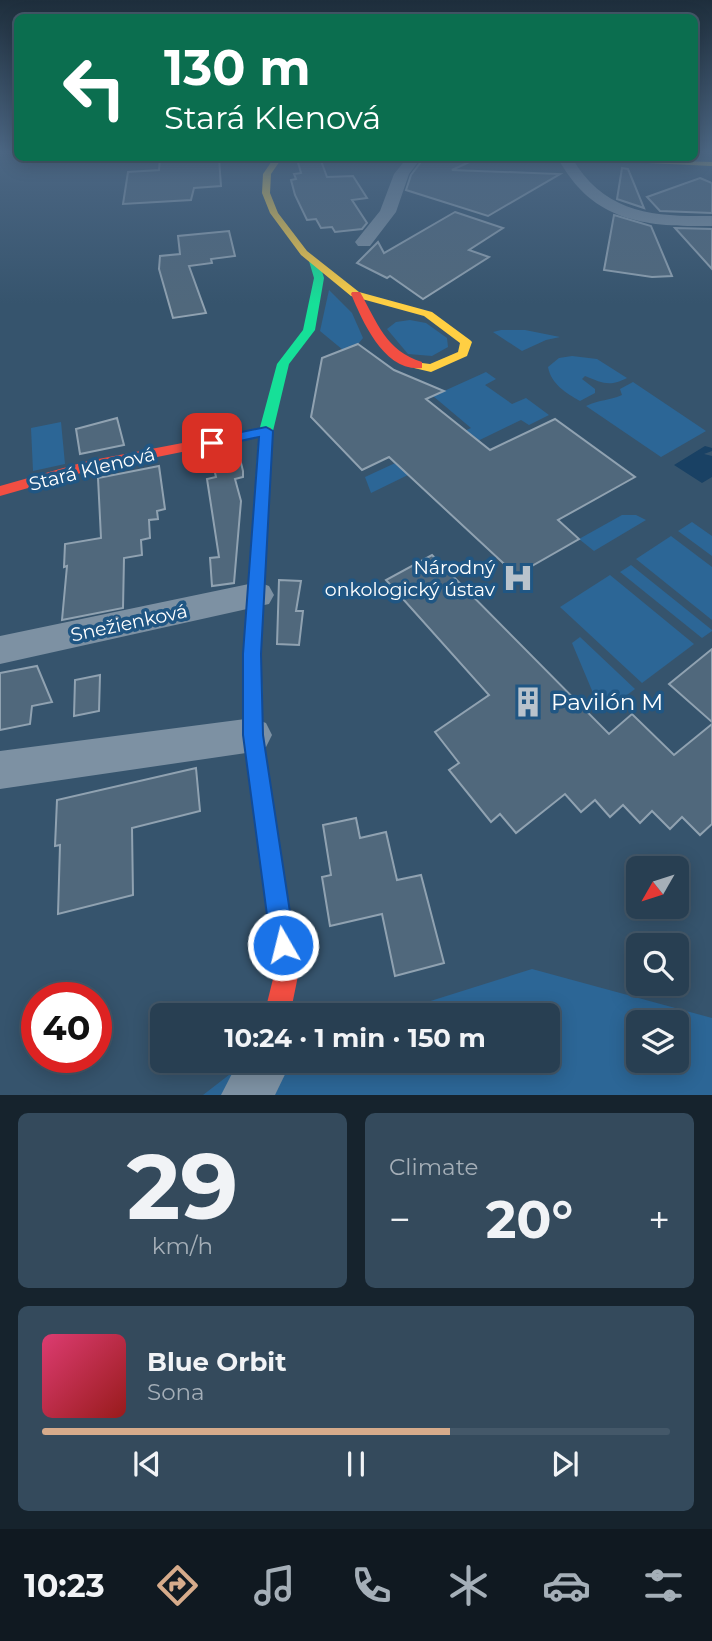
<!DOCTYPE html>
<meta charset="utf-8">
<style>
:root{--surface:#283f52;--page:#344a5c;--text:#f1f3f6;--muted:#a5afb8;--line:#445869;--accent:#d6ab8b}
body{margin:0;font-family:Montserrat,sans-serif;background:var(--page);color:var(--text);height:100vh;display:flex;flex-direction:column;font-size:26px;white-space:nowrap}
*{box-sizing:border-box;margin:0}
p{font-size:23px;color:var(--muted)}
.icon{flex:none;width:38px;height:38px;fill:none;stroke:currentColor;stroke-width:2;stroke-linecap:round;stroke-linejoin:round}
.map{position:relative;height:1095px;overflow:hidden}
.sheet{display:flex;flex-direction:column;gap:18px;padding:18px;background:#16232d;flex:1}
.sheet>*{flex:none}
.banner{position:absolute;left:14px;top:14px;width:684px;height:147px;border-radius:10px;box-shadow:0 4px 18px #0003,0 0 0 2px var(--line);background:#0b6e4f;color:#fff;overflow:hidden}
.needle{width:46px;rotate:231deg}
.fabs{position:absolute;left:626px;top:856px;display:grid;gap:14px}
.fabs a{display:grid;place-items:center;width:63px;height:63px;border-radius:10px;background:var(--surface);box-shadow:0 4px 18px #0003,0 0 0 2px var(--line);font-size:35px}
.speed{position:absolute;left:21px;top:982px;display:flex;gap:14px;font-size:35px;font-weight:700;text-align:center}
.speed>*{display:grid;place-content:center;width:91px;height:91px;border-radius:50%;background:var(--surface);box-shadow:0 4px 18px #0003,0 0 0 2px var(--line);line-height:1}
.speed .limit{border:10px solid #d22;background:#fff;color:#111}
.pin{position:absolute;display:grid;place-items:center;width:60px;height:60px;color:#fff;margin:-30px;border-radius:14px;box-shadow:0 4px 10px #0006}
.me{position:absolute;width:77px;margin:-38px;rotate:352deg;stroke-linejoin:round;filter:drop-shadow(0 0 5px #0008)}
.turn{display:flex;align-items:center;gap:24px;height:147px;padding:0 35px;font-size:32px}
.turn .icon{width:91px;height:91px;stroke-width:2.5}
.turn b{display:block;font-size:49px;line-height:60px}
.big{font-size:52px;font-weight:700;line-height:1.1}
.sheet .widget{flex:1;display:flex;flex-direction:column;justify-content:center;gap:10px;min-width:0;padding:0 24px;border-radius:10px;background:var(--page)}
.sheet .dial{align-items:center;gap:0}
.dial b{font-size:91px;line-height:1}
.song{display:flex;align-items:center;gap:21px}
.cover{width:84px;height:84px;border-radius:10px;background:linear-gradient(135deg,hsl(340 70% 55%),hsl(0 70% 35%))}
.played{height:7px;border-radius:4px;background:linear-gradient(90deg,var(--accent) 65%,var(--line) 65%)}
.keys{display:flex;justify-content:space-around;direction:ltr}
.heat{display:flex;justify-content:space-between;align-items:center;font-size:38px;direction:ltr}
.sheet .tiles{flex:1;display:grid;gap:18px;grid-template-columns:1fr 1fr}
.widget:last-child{grid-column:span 2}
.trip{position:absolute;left:150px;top:1003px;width:410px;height:70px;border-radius:10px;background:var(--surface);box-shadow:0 4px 18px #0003,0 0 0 2px var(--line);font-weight:700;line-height:70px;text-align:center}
.tab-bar{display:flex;height:112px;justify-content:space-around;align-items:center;background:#101921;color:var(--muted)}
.tab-bar .icon{width:49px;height:49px}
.tab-bar .selected{color:var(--accent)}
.tab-bar b{font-size:32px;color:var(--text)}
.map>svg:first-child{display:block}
.green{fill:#2c6696;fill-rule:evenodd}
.water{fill:#194164}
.building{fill:#50687c;stroke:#90a2b1;stroke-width:2}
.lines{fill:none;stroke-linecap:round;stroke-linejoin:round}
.street{fill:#7d91a3;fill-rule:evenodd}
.fast{fill:#16e098;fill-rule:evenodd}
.slow{fill:#ffcf43;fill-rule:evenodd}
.jam{fill:#f24e42;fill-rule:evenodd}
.route{fill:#1a73e8;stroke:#114b97;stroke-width:2}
.labels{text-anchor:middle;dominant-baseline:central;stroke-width:7;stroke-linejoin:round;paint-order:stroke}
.street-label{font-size:19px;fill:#fff;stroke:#205683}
.poi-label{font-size:19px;fill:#fff;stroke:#205683;text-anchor:end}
.near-poi-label{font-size:23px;fill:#fff;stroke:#205683;text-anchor:start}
</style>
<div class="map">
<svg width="712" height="1095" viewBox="0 0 712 1095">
<rect width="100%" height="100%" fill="#36546d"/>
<g class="green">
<path d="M329,290l23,23 11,25 -5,6 -15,6 -23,-19z"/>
<path d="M410,320l16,3 21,15 1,9 -16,9 -24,-2 -21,-25 9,-7z"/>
<path d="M501,330h24l35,7 -14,3 -24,11 -29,-19z"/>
<path d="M572,356l25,3 30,19c-17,9 -25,5 -42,-2l-3,3 13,10v4l-15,8c-14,-8 -29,-17 -32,-34l11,-9z"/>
<path d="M486,372l10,7 -11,6 27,19 14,-6 23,17 -20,10 -8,-5 -150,73 -6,-16 106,-49 -38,-32z"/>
<path d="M633,382l73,49 -45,26 -75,-51c15,-7 22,-5 36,-11l-2,-6z"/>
<path d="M61,422l4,42 -32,7 -2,-43z"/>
<path d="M622,515h14l10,5 -52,31 -15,-12z"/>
<path d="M692,522l20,14v20l-34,-25z"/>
<path d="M671,536l41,31v53l-76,-61z"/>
<path d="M631,565l81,65v1l-10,7 -82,-66z"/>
<path d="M610,575l84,69 -52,39 -82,-76z"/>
<path d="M580,637l55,52 -28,21 -11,-10 -24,-57z"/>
<path d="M532,969l180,49v77h-509l44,-34 301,-1v-45h-162zM639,1022h38v38h-38z"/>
</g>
<path class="water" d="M705,446l7,2v3l-8,3 8,2v21l-10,6 -28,-18z"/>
<g class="building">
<path d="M160,158h59l2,28 -27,2 -3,12 -68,4 5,-32 31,-2z"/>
<path d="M320,158l7,19 26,-1 14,22 -15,2 15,23 -5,6 -27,3 -3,-5 -11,1 -5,-9 -9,1 -12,-25 -4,-15 5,-1 -2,-5 7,-1 -4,-14z"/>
<path d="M424,158h54l-26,12 108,4 -72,42 -82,-26 5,-15z"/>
<path d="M622,168l6,1 16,39 -27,-9z"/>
<path d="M700,178l12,5v30l-52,-2 -13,-14z"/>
<path d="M455,212l48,16 -34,22 20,7 -66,42 -33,-23 -3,2 -30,-15 21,-21 6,11z"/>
<path d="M614,215l37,11 21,50 -20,1 -48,-7z"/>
<path d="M675,228l37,1v40z"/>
<path d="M229,231l6,25 -24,3 1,4 -23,3 17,47 -33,5 -14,-49 1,-13 20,-2 -2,-18z"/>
<path d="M358,344l36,26 50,21 -18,8 64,51 65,-31 80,58 -77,43 21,19 -63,36 -127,-118 -27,13 -51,-53 11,-59z"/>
<path d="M117,418l7,27 -44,9 -4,-25z"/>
<path d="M238,451l5,20v6l-8,2 6,22 -7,82 -22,3 -2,-28 9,-1 -12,-78 9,-2 -5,-21z"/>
<path d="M159,466l6,43 -8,2 1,8 -9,1 1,18 -9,2 1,15 -18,3 -1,50 -61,12 5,-54 -3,1 1,-23 36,-6 -3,-60z"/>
<path d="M432,555l177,179 23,-20 42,41 38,-31v100l-12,11 -18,-18 -12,12 -18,-18 -12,12 -17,-18 -13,12 -15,-17 -14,12 -16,-18 -49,39 -16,-19 -9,8 -42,-52 10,-7 -24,-31 54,-37 -103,-115z"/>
<path d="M279,580l22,1 -5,30h7l-4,34 -22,-1z"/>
<path d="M712,649v73l-43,-38z"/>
<path d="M37,666l15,36 -20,4 -2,18 -30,6v-57z"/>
<path d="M100,675l-1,36 -25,5 1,-36z"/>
<path d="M196,768l4,43 -68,17 1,67 -75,19 2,-69 -5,1 2,-46z"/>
<path d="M356,818l4,20 26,-6 11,48 24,-5 23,88 -49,13 -13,-62 -52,12 -8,-49 9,-2 -8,-50z"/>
</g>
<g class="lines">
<g class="street">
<path d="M407,158h14l-12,16 -13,38 -26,34h-12l-3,-4 25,-31 14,-37z"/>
<path d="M558,158h14c32,55 81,59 140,58v10c-67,1 -120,-4 -154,-68z"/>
<path d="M258,582l11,4 5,9 -5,9 -269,60v-28z"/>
<path d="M253,718l13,5 6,12 -6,12 -13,5 -253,37v-38z"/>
<path d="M239,1060h53l-17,35h-54z"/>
</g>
<path class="fast" d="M314,258l5,3 5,17 -9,52 -26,34 -16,67 -12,224 2,55 -3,6 -7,3 -7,-3 -3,-6v-55l16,-224 18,-67 26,-34 11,-52 -5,-17z"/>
<g class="slow">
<path d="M274,158h8l-11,16 -1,19 8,20 29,38 52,41 73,20 38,28 2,2 -5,14 -36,16 -17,-4v-6l16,2 28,-12 2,-9 -36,-27 -73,-20 -50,-41 -31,-42 -8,-20 1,-19z"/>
<path d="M580,158l132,4v4l-128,-6z"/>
</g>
<g class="jam">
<path d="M352,292h8c17,30 26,59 62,70v6c-38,4 -59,-46 -71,-74z"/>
<path d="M266,427l5,1v6l-183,37 -88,25v-10l88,-25z"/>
<path d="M253,701l7,3 3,6v25l36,236 -9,44h-26l11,-44 -32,-236v-25l3,-6z"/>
</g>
</g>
<linearGradient id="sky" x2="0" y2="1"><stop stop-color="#1e2e3c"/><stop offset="0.5" stop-color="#4c6784"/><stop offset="1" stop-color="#4c6784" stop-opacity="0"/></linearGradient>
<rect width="712" height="304" fill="url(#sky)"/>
<path class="route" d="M266,427l7,4 -12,223 2,81 32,210 -3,9 -9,3 -9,-3 -3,-9 -28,-210v-81l16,-217 -47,10 -7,-4 7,-5z"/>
<defs>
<g id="hospital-bare" transform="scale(2.415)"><path d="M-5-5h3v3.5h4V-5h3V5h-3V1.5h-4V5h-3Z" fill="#b9c3cc" stroke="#205683" stroke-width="2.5" paint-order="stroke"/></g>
<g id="building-bare" transform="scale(2.415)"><path d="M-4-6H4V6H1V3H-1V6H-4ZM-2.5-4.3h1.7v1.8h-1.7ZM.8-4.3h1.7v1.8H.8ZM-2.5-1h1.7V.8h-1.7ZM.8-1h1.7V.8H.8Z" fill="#b9c3cc" stroke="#205683" stroke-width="2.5" paint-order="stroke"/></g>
</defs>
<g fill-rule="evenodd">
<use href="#hospital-bare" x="518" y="578"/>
<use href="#building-bare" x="528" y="702"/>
</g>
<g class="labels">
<g class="street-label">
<text transform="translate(92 469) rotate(-14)">Stará Klenová</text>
<text transform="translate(129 623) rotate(-12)">Snežienková</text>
</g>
<g class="poi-label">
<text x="495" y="567">Národný<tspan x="495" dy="22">onkologický ústav</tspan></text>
</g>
<g class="near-poi-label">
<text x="551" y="702">Pavilón M</text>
</g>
</g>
</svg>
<div class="fabs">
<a><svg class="needle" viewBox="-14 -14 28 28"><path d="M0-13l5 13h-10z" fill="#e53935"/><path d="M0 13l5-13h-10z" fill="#a5afb8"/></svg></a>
<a><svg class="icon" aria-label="search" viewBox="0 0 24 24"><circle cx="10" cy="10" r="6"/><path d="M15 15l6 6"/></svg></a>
<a><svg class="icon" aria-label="layers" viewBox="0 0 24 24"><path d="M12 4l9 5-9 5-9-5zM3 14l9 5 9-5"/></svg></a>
</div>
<div class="speed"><div class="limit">40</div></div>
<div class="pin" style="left:212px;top:443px;background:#d93025"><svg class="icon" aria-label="arrive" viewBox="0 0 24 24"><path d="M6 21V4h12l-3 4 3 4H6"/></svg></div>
<svg class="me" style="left:283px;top:945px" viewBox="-20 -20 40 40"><circle r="17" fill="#1a73e8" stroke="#fff" stroke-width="3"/><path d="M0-11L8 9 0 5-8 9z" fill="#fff"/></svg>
<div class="trip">10:24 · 1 min · 150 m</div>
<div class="banner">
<div class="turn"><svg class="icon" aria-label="left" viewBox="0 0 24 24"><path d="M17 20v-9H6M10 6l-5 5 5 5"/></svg><div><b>130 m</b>Stará Klenová</div></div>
</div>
</div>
<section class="sheet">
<div class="tiles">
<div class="widget dial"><b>29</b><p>km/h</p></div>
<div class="widget"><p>Climate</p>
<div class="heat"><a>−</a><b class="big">20°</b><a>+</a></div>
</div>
<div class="widget">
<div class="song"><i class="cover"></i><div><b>Blue Orbit</b><p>Sona</p></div></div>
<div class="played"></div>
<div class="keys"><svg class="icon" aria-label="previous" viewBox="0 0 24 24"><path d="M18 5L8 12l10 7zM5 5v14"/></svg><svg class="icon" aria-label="pause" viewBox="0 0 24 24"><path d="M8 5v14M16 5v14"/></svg><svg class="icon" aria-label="next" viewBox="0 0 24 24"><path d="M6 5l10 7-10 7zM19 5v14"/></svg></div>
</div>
</div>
</section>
<nav class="tab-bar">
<b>10:23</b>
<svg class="icon selected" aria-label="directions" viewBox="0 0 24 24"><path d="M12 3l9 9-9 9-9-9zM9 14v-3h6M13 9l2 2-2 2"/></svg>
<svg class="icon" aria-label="music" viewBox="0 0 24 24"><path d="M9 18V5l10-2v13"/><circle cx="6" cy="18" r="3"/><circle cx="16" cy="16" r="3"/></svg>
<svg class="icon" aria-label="phone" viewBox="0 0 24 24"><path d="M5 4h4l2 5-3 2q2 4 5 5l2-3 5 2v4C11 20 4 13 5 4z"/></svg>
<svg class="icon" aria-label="climate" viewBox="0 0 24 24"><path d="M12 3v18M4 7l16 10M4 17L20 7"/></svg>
<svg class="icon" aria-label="car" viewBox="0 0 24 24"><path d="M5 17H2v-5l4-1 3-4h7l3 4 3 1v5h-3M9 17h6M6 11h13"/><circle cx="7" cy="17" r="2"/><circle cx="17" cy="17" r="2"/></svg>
<svg class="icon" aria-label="filters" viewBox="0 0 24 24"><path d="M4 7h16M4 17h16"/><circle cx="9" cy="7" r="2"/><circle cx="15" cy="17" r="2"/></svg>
</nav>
